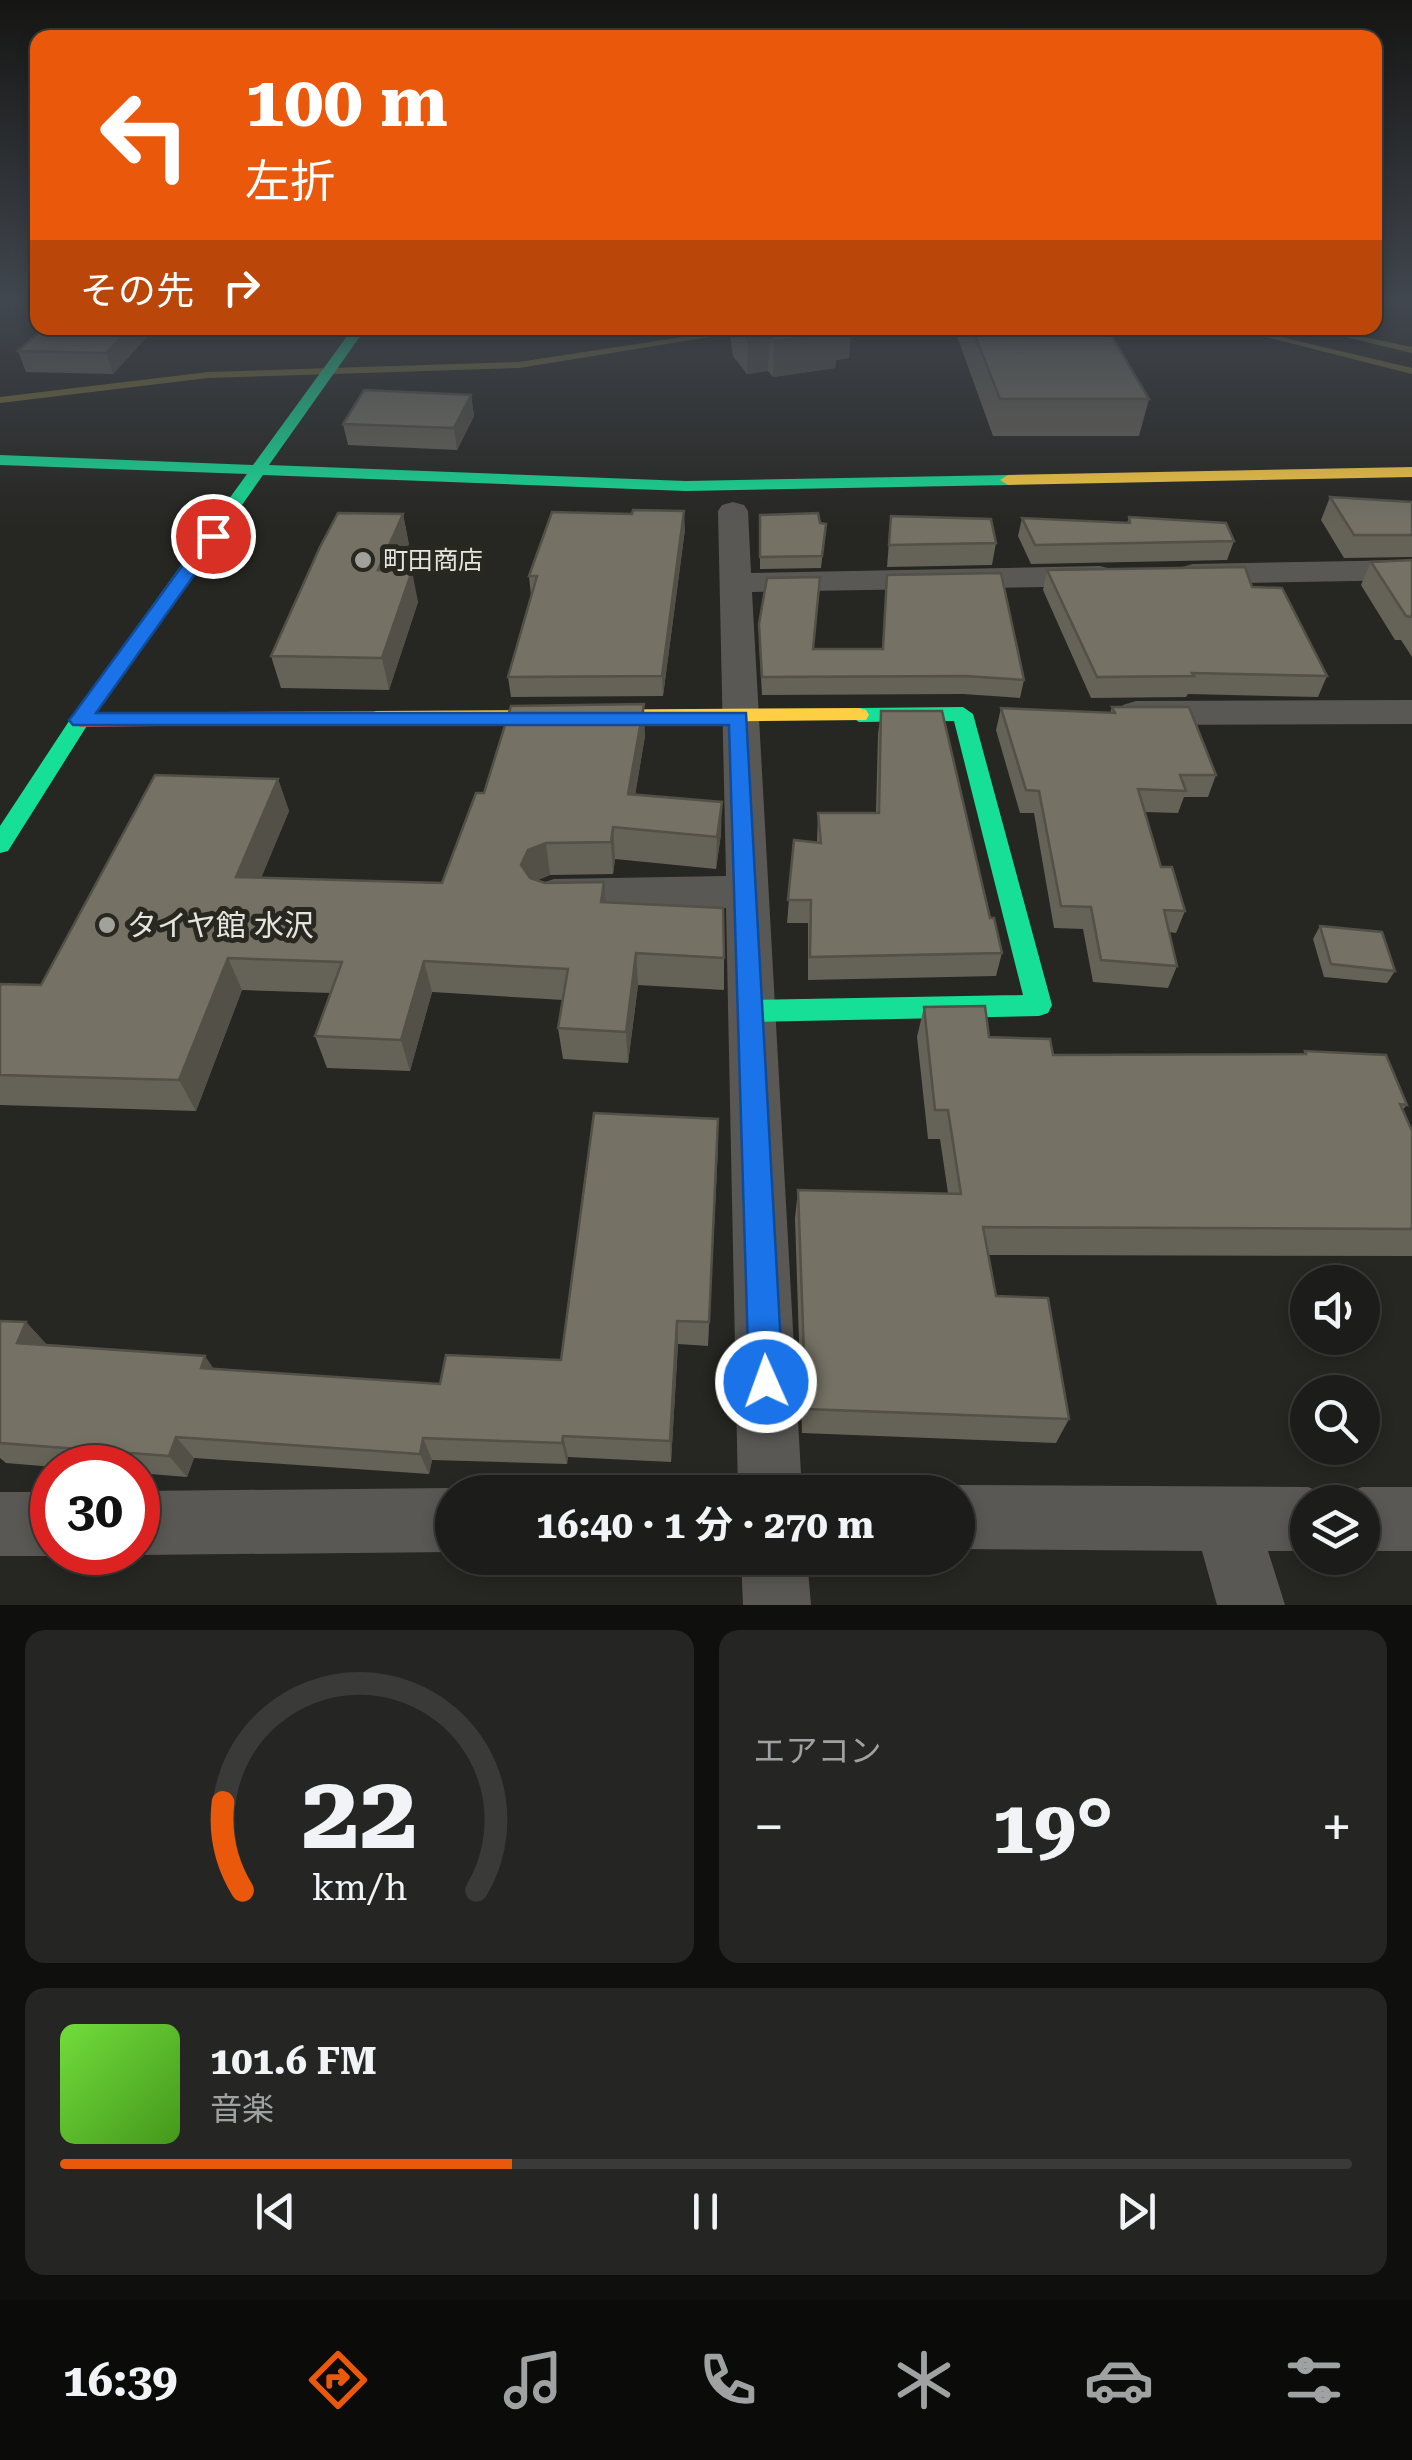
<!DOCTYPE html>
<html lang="ja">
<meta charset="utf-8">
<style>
:root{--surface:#1c1c1a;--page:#252523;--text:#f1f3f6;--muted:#a0a1a2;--line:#3a3a39;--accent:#ea580c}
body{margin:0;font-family:"Roboto Serif","Noto Sans JP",serif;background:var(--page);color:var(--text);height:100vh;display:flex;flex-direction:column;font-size:38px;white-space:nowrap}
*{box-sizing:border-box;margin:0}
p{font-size:32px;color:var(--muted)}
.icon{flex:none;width:55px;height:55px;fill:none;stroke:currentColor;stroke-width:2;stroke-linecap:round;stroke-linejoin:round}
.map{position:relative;height:1605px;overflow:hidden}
.panel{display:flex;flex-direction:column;gap:25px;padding:25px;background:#0f0f0e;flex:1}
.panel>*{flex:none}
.guide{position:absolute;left:30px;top:30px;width:1352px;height:305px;border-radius:20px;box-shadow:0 5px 15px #0003,0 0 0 2px var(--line);background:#ea580c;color:#fff;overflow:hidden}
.fabs{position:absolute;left:1290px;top:1265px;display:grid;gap:20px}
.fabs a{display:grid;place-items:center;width:90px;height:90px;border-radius:50%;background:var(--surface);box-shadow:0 5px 15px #0003,0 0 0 2px var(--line);font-size:50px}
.speed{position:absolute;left:30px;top:1445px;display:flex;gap:20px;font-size:50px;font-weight:700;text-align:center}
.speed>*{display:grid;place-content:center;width:130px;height:130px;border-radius:50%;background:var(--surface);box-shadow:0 5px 15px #0003,0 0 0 2px var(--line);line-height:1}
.speed .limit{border:15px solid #d22;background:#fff;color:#111}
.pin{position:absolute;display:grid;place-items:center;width:85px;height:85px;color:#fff;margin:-42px;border:5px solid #fff;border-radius:50%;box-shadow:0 2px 10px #0007}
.me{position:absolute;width:110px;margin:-55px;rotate:358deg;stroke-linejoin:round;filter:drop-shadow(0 0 8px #0008)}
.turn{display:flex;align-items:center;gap:35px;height:210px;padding:0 50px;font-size:45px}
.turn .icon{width:130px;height:130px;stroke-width:2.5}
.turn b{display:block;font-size:70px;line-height:85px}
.then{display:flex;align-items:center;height:95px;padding:0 50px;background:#0003;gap:20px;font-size:38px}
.big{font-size:75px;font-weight:700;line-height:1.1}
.panel .tile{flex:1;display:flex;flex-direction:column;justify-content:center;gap:15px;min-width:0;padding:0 35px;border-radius:20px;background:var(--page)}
.panel .dial{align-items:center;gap:0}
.dial svg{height:260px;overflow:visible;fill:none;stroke:var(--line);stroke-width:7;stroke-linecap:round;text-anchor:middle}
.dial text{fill:var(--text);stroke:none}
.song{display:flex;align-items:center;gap:30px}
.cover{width:120px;height:120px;border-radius:15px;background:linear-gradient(135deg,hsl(100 70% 55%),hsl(100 70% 35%))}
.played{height:10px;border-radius:5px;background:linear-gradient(90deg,var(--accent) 35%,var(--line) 35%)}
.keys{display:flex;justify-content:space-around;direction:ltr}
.heat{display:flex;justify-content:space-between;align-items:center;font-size:55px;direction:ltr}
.panel .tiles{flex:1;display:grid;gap:25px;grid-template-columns:1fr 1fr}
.tile:last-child{grid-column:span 2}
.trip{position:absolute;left:435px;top:1475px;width:540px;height:100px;border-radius:50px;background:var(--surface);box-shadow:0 5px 15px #0003,0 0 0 2px var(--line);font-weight:700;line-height:100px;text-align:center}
.tabs{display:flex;height:160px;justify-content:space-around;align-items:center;background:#0b0b0a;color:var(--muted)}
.tabs .icon{width:70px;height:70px}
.tabs .active{color:var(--accent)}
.tabs b{font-size:45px;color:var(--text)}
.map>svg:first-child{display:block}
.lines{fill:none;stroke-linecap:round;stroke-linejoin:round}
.stream{fill:#776c35;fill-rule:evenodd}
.street{fill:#595855;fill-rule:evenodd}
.fast{fill:#16e098;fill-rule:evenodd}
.slow{fill:#ffcf43;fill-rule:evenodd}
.jam{fill:#f24e42;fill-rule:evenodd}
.wall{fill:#656257}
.shaded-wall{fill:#525047}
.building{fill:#757265;stroke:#525047;stroke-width:2.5}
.route{fill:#1a73e8;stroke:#114b97;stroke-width:2.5}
.poi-dot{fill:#a2a29d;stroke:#282720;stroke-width:4}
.labels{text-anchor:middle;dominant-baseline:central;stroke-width:10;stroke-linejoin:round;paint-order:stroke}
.far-poi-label{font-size:25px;fill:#e5e4df;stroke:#282720;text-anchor:start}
.poi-label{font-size:30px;fill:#e5e4df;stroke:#282720;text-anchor:start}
</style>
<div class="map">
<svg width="1412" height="1605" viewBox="0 0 1412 1605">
<rect width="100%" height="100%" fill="#262622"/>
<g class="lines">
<g class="stream">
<path d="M741,328h16l-4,2 -234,38 -311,10 -208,25v-6l208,-25 311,-10z"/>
<path d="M1230,328h12l170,40v6z"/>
<path d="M1307,328h13l92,19v6z"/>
</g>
<g class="street">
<path d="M733,502l11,3 4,6 3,62 349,-7 11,3 5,7 -5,7 -11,3 -348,6 50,900h-64l-12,-584 -172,3 -15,-5 -7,-11 7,-11 15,-5 172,-3 -8,-365 4,-6z"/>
<path d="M1412,560v20l-219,4 -11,-3 -5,-7 5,-7 11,-3z"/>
<path d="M1412,700v24l-276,1 -13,-4 -5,-8 5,-8 13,-4z"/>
<path d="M958,1485l350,2 23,9 2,6h-25v49h-40l17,54h-68l-15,-54 -244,-2v-57h-19z"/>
<path d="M1362,1487h50v64h-50v-49h-25l2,-6z"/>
<path d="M452,1488l11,4h-11v60l-314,3 -7,-3h7v-61z"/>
<path d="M0,1492h52v60h9l-9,4h-52z"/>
<path d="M741,1558h66l4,47h-68z"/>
</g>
<g class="fast">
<path d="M353,328h13l-97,137 417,16 322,-6 8,5 -8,5 -322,6 -423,-16 -175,249 -80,127 -8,2v-27l73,-111 174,-241 -247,-9v-10l253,10z"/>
<path d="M963,707l10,7 79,291 -4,8 -9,3 -288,6 -9,-3 -4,-8 4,-8 9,-3 272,-5 -69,-274 -95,1 -10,-7 10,-7z"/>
</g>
<g class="slow">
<path d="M1412,467v10l-404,8 -8,-5 8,-5z"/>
<path d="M859,708l7,2 3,5 -3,5 -493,5 -10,-7 10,-7z"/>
</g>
<path class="jam" d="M373,711l7,2 3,5 -3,5 -300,4 -10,-7 10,-7z"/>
</g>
<g class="wall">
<path d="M155,328l-42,46 -87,-2 -8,-21z"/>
<path d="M729,328h122l-2,30 -13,2 -1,8 -62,9 -5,-6 -21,3 -14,-18z"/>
<path d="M954,328h153l42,71 -10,37h-146z"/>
<path d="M471,395l3,21 -17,34 -109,-5 -5,-21z"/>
<path d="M1330,497l82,5v55l-68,1 -23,-38z"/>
<path d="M403,514l6,31 -11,26 20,31 -29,88 -108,-2 -10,-32z"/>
<path d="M760,515l66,9 -5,44 -61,1z"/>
<path d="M891,516l105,27 -4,22 -105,2z"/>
<path d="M1129,517l105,24 -7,19 -196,4 -13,-28 4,-18 105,5z"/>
<path d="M685,529l-22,167 -152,1 -3,-20 23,-82 -2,-19z"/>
<path d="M1412,560v97l-11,-17h-6l-34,-55 10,-23z"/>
<path d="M1047,570l205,17 75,89 -9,21 -130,-3 -2,3 -95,1 -48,-108z"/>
<path d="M887,575l137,105 -4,18 -57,-4 -201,1 -3,-53v-18l54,25h69z"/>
<path d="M1112,707l104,68 -8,22h-24l-6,16 -33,-1 16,55 24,44 -9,22 -7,-1 8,34 -9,22 -75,-6 -10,-53 -29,-1 -20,-115h-14l-24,-83 5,-22 109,5z"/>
<path d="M881,711l109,207 12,35 -6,23 -188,4v-57h-21l7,-83 23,3 1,-30h58l2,-79z"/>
<path d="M645,736l-10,59 86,39 -5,35 -101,-10 -2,15 -63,1 -12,5 68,22 118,56v32l-86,-5 -10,78 -65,-4 -5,-31 5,-28 -131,-8 -22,79 -83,-3 -12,-32 16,-43 -89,-3 -46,121 -196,-6v-121l41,1 237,-206 11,32 -28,67 181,5 42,-90z"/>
<path d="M1320,926l75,45 -8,12 -63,-6 -11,-38z"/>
<path d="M924,1007l65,30 64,18 250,-1 2,-3 102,54 -5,5 10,21v125l-424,-1 8,41 73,123 -13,24 -254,-10 -7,-215 3,-28 150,3 -8,-54h-12l-11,-102z"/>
<path d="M718,1146l-10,200 -30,-2 -7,118 -103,-5 -1,7 -135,-4 -3,14 -235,-16 -7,19 -49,-4v-5h-72l-60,-5 -6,-5v-137l26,1 21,23 167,24 226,15 121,-24z"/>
</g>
<g class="shaded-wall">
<path d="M130,328h25l-42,46 -7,-21z"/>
<path d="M831,328h20l-2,30 -13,2 -1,8 -62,9 1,-36z"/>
<path d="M770,336l-2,35 -21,3 1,-35z"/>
<path d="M471,395l3,21 -17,34 -3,-22z"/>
<path d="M684,511l1,18 -22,167 -1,-20z"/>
<path d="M403,514l6,31 -24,57 -7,-32z"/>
<path d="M412,571l6,31 -29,88 -7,-32z"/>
<path d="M644,704l1,32 -15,90 -2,-32z"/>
<path d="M278,779l11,32 -41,98 -12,-32z"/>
<path d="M722,802l-1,32 -5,35 1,-32z"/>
<path d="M613,827l2,32 -2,15 -2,-32z"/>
<path d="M546,843l4,32 -17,7 -12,-17 7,-15z"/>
<path d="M604,882l3,32 -6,-12z"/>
<path d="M636,953l2,32 -10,78 -2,-31z"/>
<path d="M228,958l14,32 -46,121 -17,-31z"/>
<path d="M424,961l8,31 -22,79 -9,-31z"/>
<path d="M718,1119v27l-10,200 1,-24z"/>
<path d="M677,1321l1,23 -7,118 -1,-21z"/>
<path d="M26,1322l22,24 -31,-3z"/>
<path d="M205,1356l16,23 -20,-11z"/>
<path d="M563,1436l5,21 -1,7 -5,-21z"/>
<path d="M176,1437l18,21 -7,19 -18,-21z"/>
<path d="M423,1438l9,22 -3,14 -9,-20z"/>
</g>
<g class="building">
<path d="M44,328h86l-24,25 -88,-2z"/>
<path d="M739,328h94l5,5 -64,8 -4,-5 -22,3z"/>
<path d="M972,328h135l42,71h-149z"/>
<path d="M364,390l107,5 -17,33 -111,-4z"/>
<path d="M1330,497l82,5v33h-58z"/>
<path d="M633,510l51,1 -22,165 -154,1 29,-101h-8l23,-64 80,2z"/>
<path d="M338,513l65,1 -25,56 34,1 -30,87 -111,-2 49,-109z"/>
<path d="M818,513l2,10 6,1 -4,32 -62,1v-42z"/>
<path d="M891,516l100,3 5,24 -107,2z"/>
<path d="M1129,517l97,6 8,18 -199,4 -13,-27 108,5z"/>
<path d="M1412,560v57l-6,-1 -35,-54z"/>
<path d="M1245,567l7,20 30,1 45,88 -135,-3 2,3 -97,1 -50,-107z"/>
<path d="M1001,573l23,107 -58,-4 -204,1 -3,-53 8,-46 53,-1 -7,72h70l4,-74z"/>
<path d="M644,704l-16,90 94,8 -5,35 -104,-10 -2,15 -65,1 -18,7 -7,15 9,13 15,5 59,-1 -3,20 122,6 1,50 -88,-5 -10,79 -68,-4 10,-59 -144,-8 -23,79 -86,-4 27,-74 -114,-4 -49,122 -179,-5v-91l41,1 114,-210 123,4 -42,98 206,6 34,-90h8l27,-87z"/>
<path d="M1112,707h77l27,68h-36l6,16 -48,-2 23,78h11l13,44 -21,-1 13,56 -76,-6 -10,-53 -30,-1 -22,-115 -13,-1 -25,-82 114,5z"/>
<path d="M881,711h61l48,207h4l8,35 -192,4 1,-57h-23l6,-60 27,3 -3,-30h61z"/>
<path d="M1320,926l62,6 13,39 -64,-7z"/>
<path d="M985,1006l4,31 61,2 3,16 253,-1 -1,-3 81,4 21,50 -7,-1 12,27v98l-429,-2 13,69 52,2 21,121 -263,-10 -8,-219 163,4 -13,-84h-13l-11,-103z"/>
<path d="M594,1113l124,6 -9,203 -32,-1 -7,120 -107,-5 -1,7 -139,-5 -3,16 -244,-17 -7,19 -169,-13v-122l26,1 -9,21 188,13 -4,12 239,16 6,-29 115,5z"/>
</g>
<linearGradient id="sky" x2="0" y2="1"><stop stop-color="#151513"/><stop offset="0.57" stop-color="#41474f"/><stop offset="1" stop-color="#41474f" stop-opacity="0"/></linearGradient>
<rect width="1412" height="528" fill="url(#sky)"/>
<path class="route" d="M213,531l9,5 -126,177h650l37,669 -5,12 -12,4 -12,-4 -5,-12 -20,-657h-656l-4,-5 4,-5 134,-183z"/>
<g class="poi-dot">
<circle cx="363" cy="560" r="10"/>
<circle cx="107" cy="925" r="10"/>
</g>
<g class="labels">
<g class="far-poi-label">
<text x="383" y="560">町田商店</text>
</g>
<g class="poi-label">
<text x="127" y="925">タイヤ館 水沢</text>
</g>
</g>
</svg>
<div class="fabs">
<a><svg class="icon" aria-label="sound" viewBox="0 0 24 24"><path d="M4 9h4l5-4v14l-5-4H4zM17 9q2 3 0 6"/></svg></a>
<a><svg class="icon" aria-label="search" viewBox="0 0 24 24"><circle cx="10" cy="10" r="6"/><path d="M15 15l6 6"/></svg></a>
<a><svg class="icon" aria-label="layers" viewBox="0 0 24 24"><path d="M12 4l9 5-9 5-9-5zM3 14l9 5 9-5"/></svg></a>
</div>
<div class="speed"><div class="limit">30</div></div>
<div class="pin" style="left:213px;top:536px;background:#d93025"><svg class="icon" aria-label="arrive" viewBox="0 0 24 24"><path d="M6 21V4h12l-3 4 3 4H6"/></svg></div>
<svg class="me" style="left:766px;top:1382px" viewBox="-20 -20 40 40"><circle r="17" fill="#1a73e8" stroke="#fff" stroke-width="3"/><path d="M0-11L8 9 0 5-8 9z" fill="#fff"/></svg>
<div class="trip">16:40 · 1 分 · 270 m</div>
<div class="guide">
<div class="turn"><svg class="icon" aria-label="left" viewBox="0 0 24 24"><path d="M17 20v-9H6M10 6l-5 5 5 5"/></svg><div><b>100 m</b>左折</div></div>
<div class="then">その先<svg class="icon" aria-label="right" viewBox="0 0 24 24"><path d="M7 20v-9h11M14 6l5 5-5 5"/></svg></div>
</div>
</div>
<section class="panel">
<div class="tiles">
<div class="tile dial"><svg viewBox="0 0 100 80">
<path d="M14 69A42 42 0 1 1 86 69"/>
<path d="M14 69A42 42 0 0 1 8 42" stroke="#ea580c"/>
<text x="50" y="56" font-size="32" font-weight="700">22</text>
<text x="50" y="72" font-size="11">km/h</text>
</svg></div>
<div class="tile"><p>エアコン</p>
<div class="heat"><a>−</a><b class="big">19°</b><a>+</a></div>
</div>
<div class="tile">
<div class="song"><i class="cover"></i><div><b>101.6 FM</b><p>音楽</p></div></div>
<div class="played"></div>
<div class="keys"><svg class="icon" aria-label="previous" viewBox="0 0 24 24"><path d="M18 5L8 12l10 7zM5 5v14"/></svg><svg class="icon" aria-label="pause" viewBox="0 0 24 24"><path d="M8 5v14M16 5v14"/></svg><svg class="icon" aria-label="next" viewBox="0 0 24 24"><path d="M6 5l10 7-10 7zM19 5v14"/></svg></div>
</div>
</div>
</section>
<nav class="tabs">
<b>16:39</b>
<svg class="icon active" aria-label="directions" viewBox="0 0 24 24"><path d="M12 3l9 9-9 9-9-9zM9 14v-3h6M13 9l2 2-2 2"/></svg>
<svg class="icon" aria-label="music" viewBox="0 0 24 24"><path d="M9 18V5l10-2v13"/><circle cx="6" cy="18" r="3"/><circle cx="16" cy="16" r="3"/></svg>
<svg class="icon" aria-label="phone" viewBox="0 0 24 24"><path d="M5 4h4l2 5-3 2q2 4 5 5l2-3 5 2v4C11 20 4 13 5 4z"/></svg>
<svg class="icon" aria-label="climate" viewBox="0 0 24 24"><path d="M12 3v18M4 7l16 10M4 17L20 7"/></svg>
<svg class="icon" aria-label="car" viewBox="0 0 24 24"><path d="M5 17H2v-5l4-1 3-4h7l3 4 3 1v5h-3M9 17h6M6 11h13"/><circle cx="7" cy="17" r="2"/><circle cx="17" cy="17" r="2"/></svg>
<svg class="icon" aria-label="filters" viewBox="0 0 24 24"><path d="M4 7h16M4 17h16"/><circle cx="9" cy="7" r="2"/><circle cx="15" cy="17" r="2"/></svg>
</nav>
